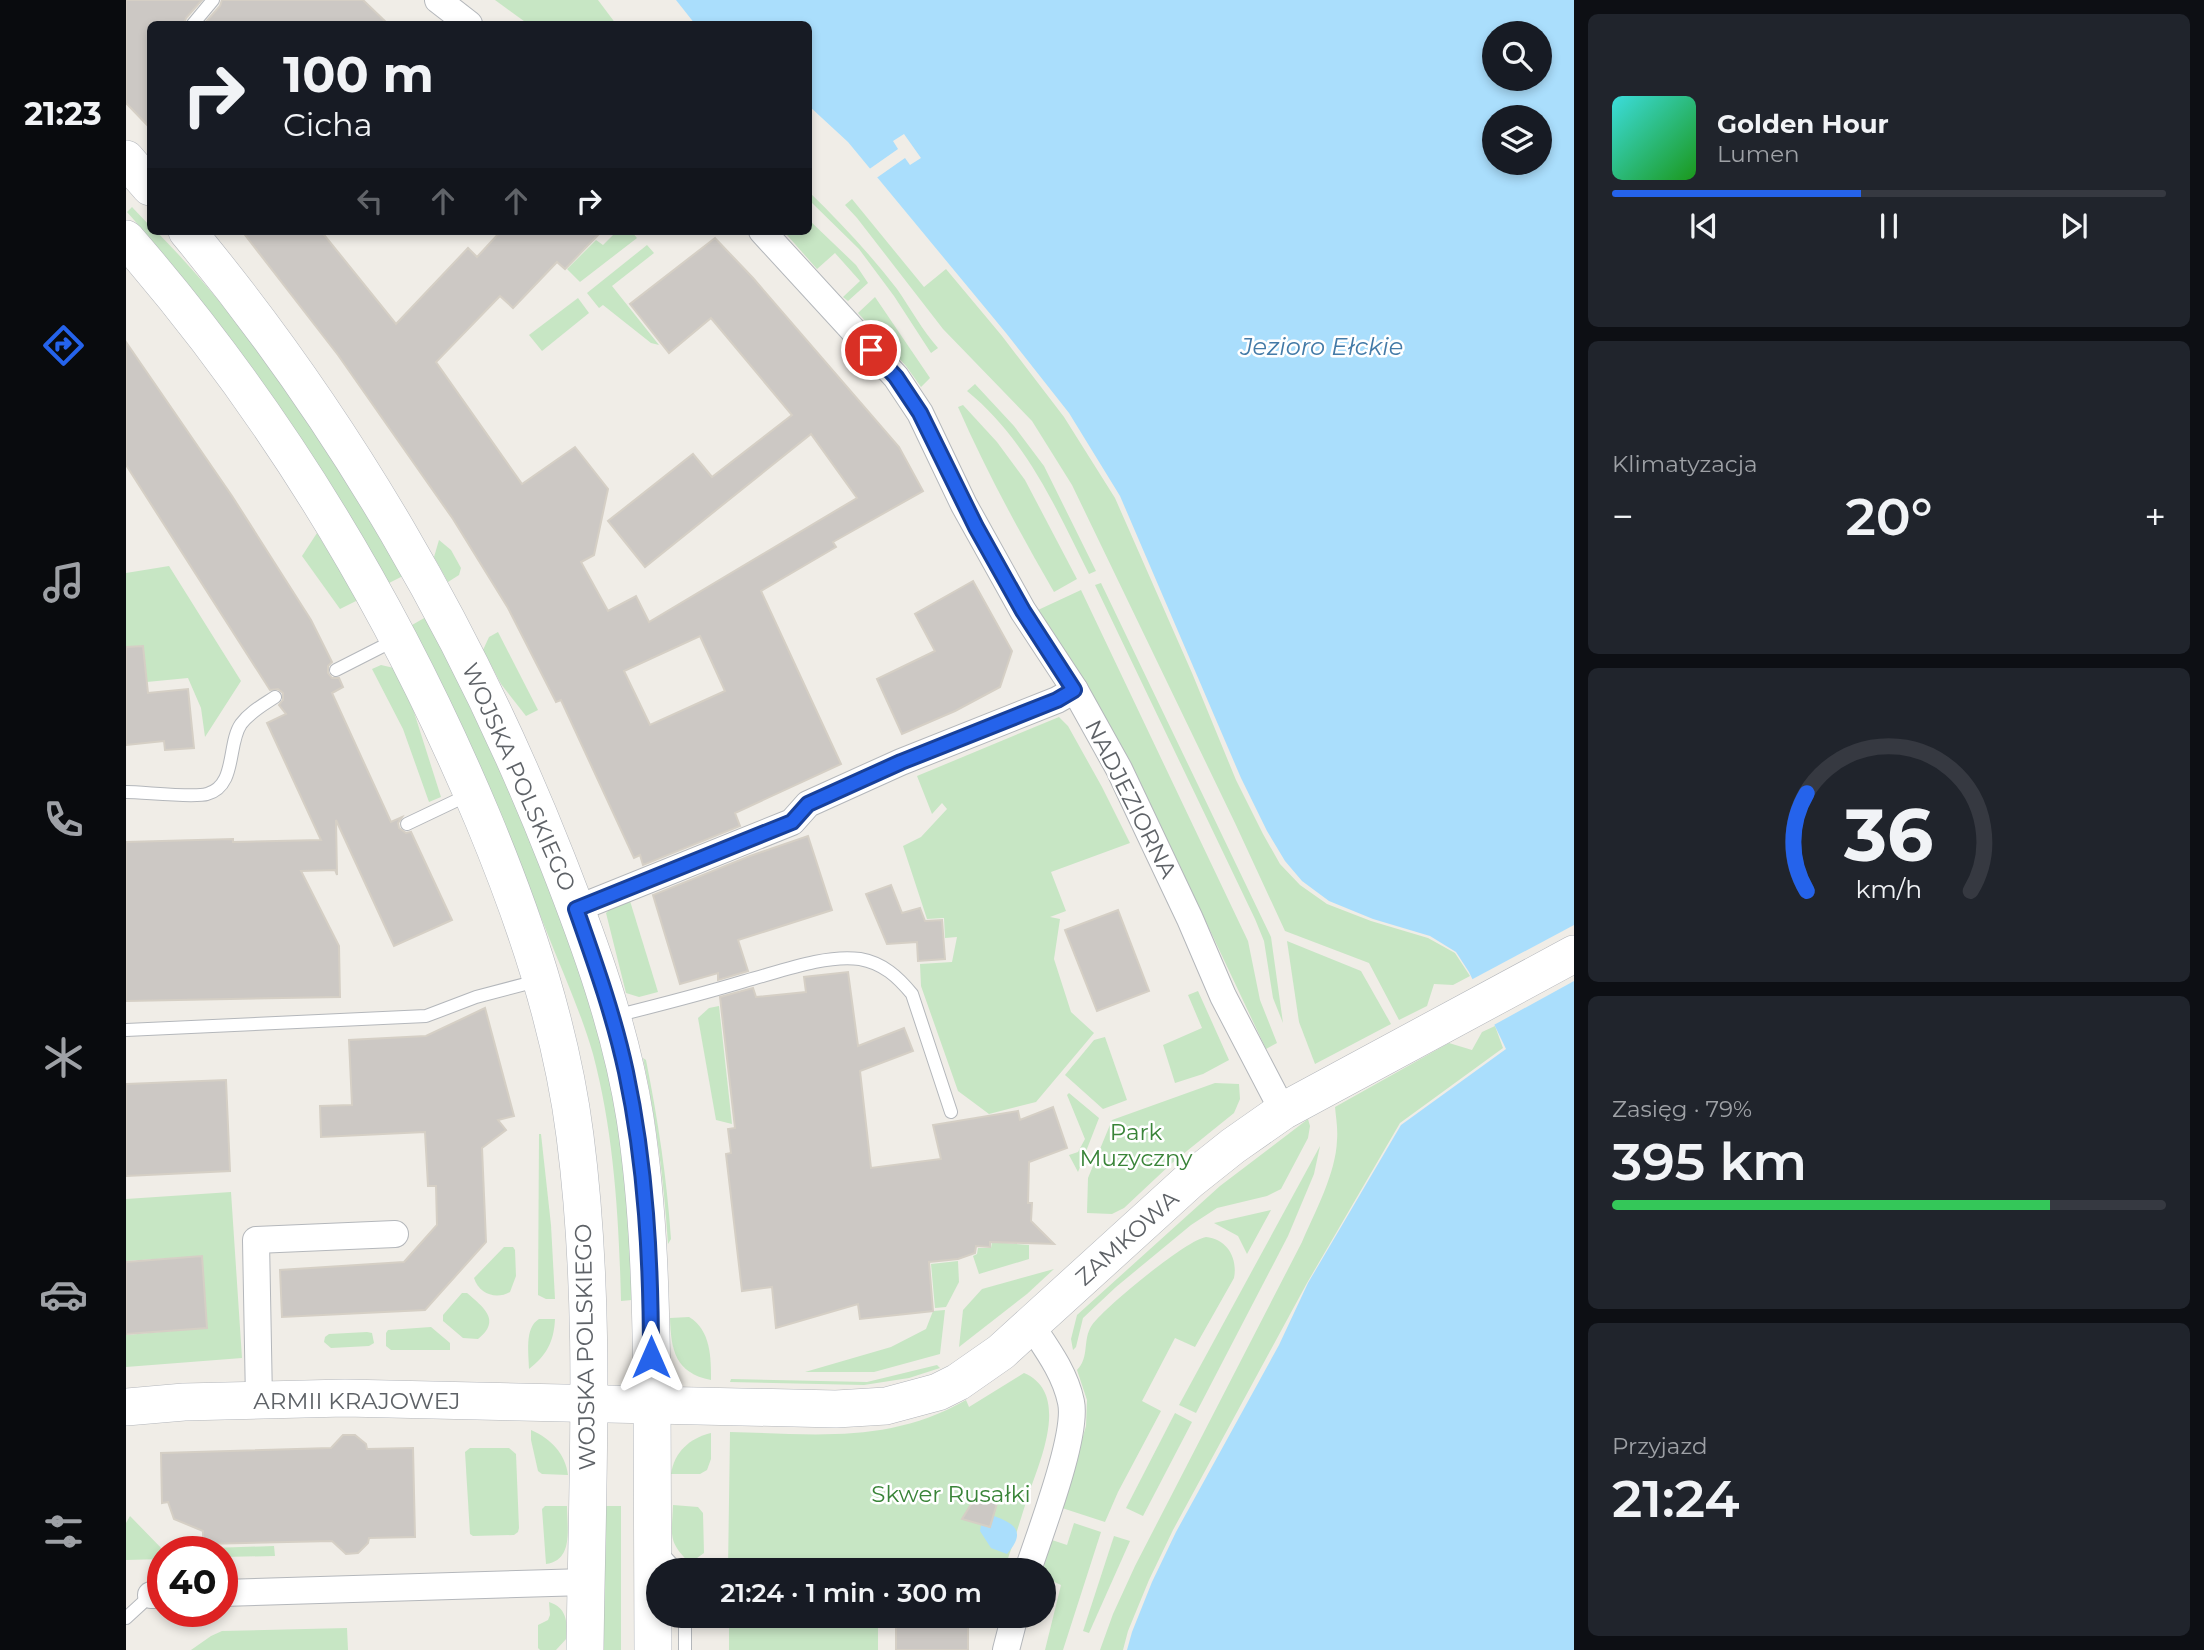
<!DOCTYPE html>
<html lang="pl">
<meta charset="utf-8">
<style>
:root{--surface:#171b24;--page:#20242c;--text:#f1f3f6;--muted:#9ea1a6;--line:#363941;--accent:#2563eb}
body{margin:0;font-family:Montserrat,sans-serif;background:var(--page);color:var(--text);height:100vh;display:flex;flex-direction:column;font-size:26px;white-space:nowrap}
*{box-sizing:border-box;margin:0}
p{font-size:23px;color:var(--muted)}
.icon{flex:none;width:38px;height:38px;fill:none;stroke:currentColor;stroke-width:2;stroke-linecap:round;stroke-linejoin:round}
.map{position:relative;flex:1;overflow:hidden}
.side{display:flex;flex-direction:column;gap:14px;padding:14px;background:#0d0f14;width:630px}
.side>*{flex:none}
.top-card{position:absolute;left:21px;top:21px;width:665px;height:214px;border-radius:10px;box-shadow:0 4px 10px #0003;background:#171b24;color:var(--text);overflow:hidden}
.fabs{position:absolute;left:1356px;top:21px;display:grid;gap:14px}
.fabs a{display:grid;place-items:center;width:70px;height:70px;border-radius:50%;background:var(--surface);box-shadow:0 4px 10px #0003;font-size:35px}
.speed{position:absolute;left:21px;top:1536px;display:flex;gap:14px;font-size:35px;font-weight:700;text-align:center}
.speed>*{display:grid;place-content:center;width:91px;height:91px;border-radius:50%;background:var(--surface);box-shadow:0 4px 10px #0003;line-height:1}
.speed .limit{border:10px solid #d22;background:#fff;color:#111}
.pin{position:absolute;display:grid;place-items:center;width:60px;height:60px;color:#fff;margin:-30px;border:4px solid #fff;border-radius:50%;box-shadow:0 2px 7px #0007}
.me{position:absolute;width:77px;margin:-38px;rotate:0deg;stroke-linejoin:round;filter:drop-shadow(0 0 5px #0008)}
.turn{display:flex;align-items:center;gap:24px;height:147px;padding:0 21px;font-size:32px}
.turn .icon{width:91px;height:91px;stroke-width:2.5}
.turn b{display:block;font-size:49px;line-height:60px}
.lanes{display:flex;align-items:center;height:66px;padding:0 21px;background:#0003;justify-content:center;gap:35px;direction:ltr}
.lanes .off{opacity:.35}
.big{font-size:52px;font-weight:600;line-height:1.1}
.side .tile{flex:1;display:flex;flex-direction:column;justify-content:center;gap:10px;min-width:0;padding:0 24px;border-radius:10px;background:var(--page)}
.side .dial{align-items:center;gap:0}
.dial svg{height:182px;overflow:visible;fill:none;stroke:var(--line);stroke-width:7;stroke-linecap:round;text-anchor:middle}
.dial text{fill:var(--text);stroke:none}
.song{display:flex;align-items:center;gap:21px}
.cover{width:84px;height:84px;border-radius:10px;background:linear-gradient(135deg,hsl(180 70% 55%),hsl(120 70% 35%))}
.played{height:7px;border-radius:4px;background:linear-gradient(90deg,var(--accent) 45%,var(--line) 45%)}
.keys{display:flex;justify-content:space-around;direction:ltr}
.heat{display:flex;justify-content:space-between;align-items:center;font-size:38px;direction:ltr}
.charge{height:10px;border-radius:5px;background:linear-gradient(90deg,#34c759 79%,var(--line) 0)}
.trip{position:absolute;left:520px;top:1558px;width:410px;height:70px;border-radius:35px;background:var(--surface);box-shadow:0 4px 10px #0003;font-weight:600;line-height:70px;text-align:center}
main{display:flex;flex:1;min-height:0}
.tabs{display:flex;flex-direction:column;width:126px;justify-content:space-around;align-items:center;background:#090b0e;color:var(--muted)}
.tabs .icon{width:49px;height:49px}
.tabs .selected{color:var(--accent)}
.tabs b{font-size:32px;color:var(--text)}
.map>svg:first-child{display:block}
.green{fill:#c7e6c4}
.water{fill:#aadefc;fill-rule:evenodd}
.pier{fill:#f0ede7}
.building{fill:#ccc8c4;stroke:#d5cfc5;stroke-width:2;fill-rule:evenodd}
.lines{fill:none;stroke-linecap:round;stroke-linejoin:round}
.lane-casing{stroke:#b4b7bb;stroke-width:14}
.street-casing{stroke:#b4b7bb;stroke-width:28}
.secondary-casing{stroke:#b3b6bb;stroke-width:38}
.lane{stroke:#fff;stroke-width:12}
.street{stroke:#fff;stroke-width:26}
.secondary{stroke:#fff;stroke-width:37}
.route-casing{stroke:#184099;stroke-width:18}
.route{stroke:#2563eb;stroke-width:12}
.labels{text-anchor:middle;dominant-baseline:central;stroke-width:5;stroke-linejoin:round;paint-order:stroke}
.street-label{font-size:23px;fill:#5e6267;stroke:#fff}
.park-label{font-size:23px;fill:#398438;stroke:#fff}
.water-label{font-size:24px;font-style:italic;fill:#437aa7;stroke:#fff}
</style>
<main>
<nav class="tabs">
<b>21:23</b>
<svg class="icon selected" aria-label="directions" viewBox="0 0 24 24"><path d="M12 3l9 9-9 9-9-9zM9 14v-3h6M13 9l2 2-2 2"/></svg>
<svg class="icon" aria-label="music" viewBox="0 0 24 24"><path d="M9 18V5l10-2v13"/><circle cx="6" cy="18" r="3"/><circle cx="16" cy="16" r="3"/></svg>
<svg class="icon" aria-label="phone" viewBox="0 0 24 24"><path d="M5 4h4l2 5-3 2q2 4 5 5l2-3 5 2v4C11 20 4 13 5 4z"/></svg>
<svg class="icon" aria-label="climate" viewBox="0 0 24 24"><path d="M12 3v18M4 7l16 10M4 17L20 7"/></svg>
<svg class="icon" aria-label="car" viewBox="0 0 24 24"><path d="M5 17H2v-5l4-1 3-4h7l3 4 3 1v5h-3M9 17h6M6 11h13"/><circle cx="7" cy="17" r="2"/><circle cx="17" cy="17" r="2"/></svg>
<svg class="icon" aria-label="filters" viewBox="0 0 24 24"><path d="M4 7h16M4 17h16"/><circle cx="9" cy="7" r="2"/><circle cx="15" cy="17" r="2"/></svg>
</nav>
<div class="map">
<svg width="1448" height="1650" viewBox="0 0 1448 1650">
<rect width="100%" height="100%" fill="#f0ede7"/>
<g class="green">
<path d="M369,0h103l18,24h-88z"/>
<path d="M682,191c32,31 62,63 89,98 14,20 25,41 41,59l-7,5 -37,-57 -35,-47 -50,-49z"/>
<path d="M726,199l72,88 22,-18 56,67 62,81 51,81 77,175 44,107 27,54 17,30 20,21 27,19 44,17 57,17 27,15 15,23 -17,9 -19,-1 -7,22 -28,14 -30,-57 -84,-32 -50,-108 -163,-338 -40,-64 -89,-92 -86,-111 -12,-13z"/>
<path d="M6,207l18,19v5h6c100,101 176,223 247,345l-14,7c-75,-132 -161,-257 -262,-371z"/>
<path d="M683,220l47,45 12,18 -20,18 -5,-4 17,-16 -25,-28 -18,16 -30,-34 4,-4h17z"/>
<path d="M491,231h14l6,7 -57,44 -13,-13 29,-29 7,5z"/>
<path d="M521,245l7,8 -42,33 47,59 -8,-2 -48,-38 -4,3 -12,-15z"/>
<path d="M749,297l55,81 -9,9 -15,-21 -48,-53z"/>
<path d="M452,298l11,15 -47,38 -13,-16z"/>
<path d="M849,384l39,42 30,40 52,105 -7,3c-33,-66 -63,-135 -122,-183z"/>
<path d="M837,405l34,37 28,38 52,99 -23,13c-35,-61 -68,-121 -96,-185z"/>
<path d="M191,533l41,67 -18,9 -38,-53z"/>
<path d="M313,540l12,10 10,18 -2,7 -11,7 -14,-25z"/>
<path d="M43,566l72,115 -36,56 -4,-29 -13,-30 -62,6v-111z"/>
<path d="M975,583l170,354 12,86 -10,-25 -9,-57 -9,-22 -160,-334z"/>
<path d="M955,590l167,351 12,59 17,43 -11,6 -136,-288 -92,-151z"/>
<path d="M300,617c46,90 88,181 124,275 32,83 60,167 72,255 8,51 9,102 10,153l-11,1c-2,-82 -7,-168 -28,-247 -12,-42 -31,-83 -47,-124 -40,-104 -84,-206 -134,-305z"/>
<path d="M372,632l40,78 -12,6 -25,-32 -18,-34 6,-13z"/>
<path d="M255,665l13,3 19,41 28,88 -12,5 -26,-73 -31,-60z"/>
<path d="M933,717l9,9 34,61 28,56 -79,29 15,39 -16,6 10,2 -6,40 17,53 23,21 -58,69 -47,12 -31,-23 -37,-105 -1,-22 32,-2 5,-25 -12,1 -1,-20 -17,1 -24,-73 18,-9 26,-28 -5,-6 -10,11 -15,-38z"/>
<path d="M504,901l28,91 -19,5 -13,-4 -20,-80 3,-3z"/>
<path d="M1161,941l74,30 30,53 -76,40 -16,-42z"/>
<path d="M1072,991l31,69 -26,14 -28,9 -12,-38 39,-17 -14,-33z"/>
<path d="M593,1006l13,118 -16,-4 -18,-102 11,-10z"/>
<path d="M1369,1026l8,22 -103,75 -93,160 -134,247 -24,50 -21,51 -5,19h-23l13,-36 22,-48 167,-324c13,-30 34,-69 35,-102 1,-11 -1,-22 -2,-33l114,-64 23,7 10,-18z"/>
<path d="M979,1037l22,63 -24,9 -38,-34 29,-35z"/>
<path d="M517,1058l3,2c12,60 21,119 25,179l-3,5c-4,-63 -12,-124 -25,-186z"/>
<path d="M1089,1083l24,1 1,15 -6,14 -62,50 -48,45 -12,6 -25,-1 1,-35 24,-58z"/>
<path d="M943,1093l30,25 -21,54 -9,-17 9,-3 7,-13 -18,-44z"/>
<path d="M1182,1119l2,7 -2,12 -27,51 -14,7 -50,12 -26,17 -75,62 -33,31 -7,29 -3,3 -2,-11 6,-24 143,-129z"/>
<path d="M413,1134h2l10,91 4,74h-9l-8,-4z"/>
<path d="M1194,1146l-6,28 -26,62 -92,177 -17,-8z"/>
<path d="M105,1192l11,166 -116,9v-32l81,-7 -5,-72 -76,5v-62z"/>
<path d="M1145,1210l-24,44 -9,-18 -24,-13z"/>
<path d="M1080,1237c21,2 32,21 28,41l-39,69 -20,-9 -33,63 19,10 -43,81 -13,30 -43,-14 24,-82 1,-26 -10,-30c13,-13 5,-30 15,-45 13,-18 94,-85 114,-88z"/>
<path d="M866,1242l37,3v14l-50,15 -6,-18 4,-2 1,-6h13z"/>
<path d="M378,1247h9l2,3 1,26 -6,16c-14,8 -31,2 -36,-14z"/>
<path d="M832,1261l1,21 -13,25 -11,1 -4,-44z"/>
<path d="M928,1269l-27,25 -68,53 4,-37 19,-21z"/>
<path d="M336,1293h5c16,14 35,27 11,46l-15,-1 -20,-17v-6z"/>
<path d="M819,1310l-5,44 -66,18h-69l86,-25 35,-18 7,-18z"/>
<path d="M563,1317c22,13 22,41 22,63 -36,-7 -40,-30 -41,-62z"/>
<path d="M413,1319h16c-1,23 -9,37 -26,50 0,-15 -5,-41 10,-50z"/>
<path d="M305,1327l19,16v7h-59l-5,-4v-13l2,-3z"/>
<path d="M241,1332l5,1 2,10 -5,3 -38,2 -7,-6 1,-5 4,-3z"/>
<path d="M811,1365l3,3 -31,10 -45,7 -134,-3 1,-3 136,3z"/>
<path d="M898,1373c47,20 16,88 4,123 -8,25 -15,49 -24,74h-276l2,-138c85,2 159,12 236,-32l3,7z"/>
<path d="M1049,1413l17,9 -49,94 -17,-8z"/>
<path d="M405,1430c20,9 34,23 37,45l-26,-1 -4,-3 -7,-31z"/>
<path d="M585,1433v26l-4,11 -7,4h-29c3,-22 19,-36 40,-41z"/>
<path d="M344,1448h39l7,6 3,74 -1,4 -4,3 -41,1 -3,-2 -5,-82z"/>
<path d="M547,1505l25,2 5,6 1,40 -14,10c-23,-22 -18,-28 -17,-58z"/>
<path d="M419,1506h22c0,22 7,54 -21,58l-4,-55z"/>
<path d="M478,1506h17v144h-18z"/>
<path d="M4,1516l35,36h-2v7l-37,1v-37z"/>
<path d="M948,1523l27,9 -38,118h-18l16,-65c-26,-11 -16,-23 -9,-45l15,5z"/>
<path d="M988,1536l16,5 -41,92 -6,-2z"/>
<path d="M148,1546l1,10 -53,1v-5h-11v-4z"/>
<path d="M423,1602c18,6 18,19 18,36l-11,12h-16l-2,-2v-23l10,-5 2,-5z"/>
<rect x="603" y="1615" width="149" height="35"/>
<path d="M221,1628l1,22h-157l20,-14 11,-5z"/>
</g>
<g class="water">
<path d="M550,0h898v1650h-447l5,-18 20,-50 24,-50 103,-187 29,-62 93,-158 105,-76 -37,-77 -13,-20 -26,-16 -57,-17 -44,-18 -27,-20 -17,-20 -18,-30 -26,-53 -121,-282 -51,-83 -63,-80 -158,-191 -39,-36 -1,-82h-113zM1368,33h46v46h-46zM1368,117h46v46h-46z"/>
<path d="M868,1516c22,8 32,16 13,38l-16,-6 -11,-17 1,-6 9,3z"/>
</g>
<g class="pier">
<path d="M778,134l17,24 -11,7 -5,-7 -30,21 -7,-9 30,-21 -5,-8z"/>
<path d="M1448,925v56l-82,45 -23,-45z"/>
</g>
<g class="building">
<path d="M0,0h76l-16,18 -2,6h-34v104l-24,-25z"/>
<path d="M96,0h141l25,24h-184l16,-18z"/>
<path d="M116,231h79l75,93 72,-76 9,9 24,-26h101l-37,38 -8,-7 -44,46 -13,-12 -64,66 86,122 53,-37 33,42 -14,66 -13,7 27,49 28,-15 13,26 208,-124 -46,-64 -166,133 -37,-46 85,-67 19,23 80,-62 -81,-97 -42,35 -39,-49 85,-66 38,40 146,169 24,44 -90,51 3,5 -75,44 80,173 -106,49 5,13 -97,39 -3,-10 -6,3 -73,-158 -5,2 -48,-94 -55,-89 -115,-164zM574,636l25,55 -75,34 -26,-54z"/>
<path d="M0,342l106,154 79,124 21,42 -4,4v7l4,5h7l4,9 -11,6 59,129 11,-5 -4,6 1,5 7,5 5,-1 41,88 -58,26 -58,-126 1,55 -2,-5 -34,1 38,75 1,51 -214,4v-159l107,-3v3l88,-2 -54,-117 19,-9 -7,-9 4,-5v-7l-5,-4 -8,1 -144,-225z"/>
<path d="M847,581l39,70 -12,36 -45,24 -53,23 -25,-55 58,-28 -20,-37z"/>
<path d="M17,646l5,47 40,-4 6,59 -29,2 -1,-9 -38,4v-98z"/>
<path d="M682,836l24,74 -94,30 10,31 -30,9v-7l-38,11 -27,-89 97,-39z"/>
<path d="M765,885l11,28 18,-5 5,13 17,-1 3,39 -27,2 -1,-19 -30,2 -21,-50z"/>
<path d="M992,910l31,81 -52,20 -32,-81z"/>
<path d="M722,972l10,74 46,-18 9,23 -53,20 11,97 70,-9 -8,-34 85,-14 2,9 33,-13 14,41 -38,14 -1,41h4l-1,18 23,23 -64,-2v5l-14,-1 -1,7 -17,6 -29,3 4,49 -73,8 -2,-15 -82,24 -4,-41 -30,4 -16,-137 5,-1 -3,-24 7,-1 -15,-131 33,-9 3,9 50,-5 -2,-15z"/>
<path d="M359,1008l29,108 -16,4 8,10 -24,18 4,94 -61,68 -143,7 -2,-47 124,-8 33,-37 -1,-39h-8l-3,-54 -104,5 -1,-31 32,-1 -3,-65 77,-4z"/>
<path d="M100,1080l4,91 -104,5v-92z"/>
<path d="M76,1256l5,72 -81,6v-72z"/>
<path d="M217,1435h12l11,9 1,5 46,-1 2,89 -46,1 -1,5 -10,10 -12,1 -14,-13 -129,3v-13l-29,-12 -6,-17 -6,1 -1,-50 170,-5z"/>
<path d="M852,1493l20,7 -8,27 -28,-8z"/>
<rect x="770" y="1615" width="72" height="35"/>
</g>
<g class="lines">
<g class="lane-casing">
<g id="lane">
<path d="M67,24l20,-24"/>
<path d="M210,670l59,-30"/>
<path d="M0,792c17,0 68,6 81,2 30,-8 20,-50 34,-70 9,-12 22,-19 34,-27"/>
<path d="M281,824l61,-29"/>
<path d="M489,1016c44,-11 87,-22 130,-35 34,-9 80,-27 115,-22 23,4 38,18 52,35l39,118"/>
<path d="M0,1030l300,-14 50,-19 61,-16"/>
<path d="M535,1552l17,18"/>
<path d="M559,1615v35"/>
<path d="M0,1618l25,-23"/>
</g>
</g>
<g class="street-casing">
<g id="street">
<path d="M312,0l31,24"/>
<path d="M636,231l134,146 24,36 44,92 59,106 52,79 44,79 71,150 33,77 60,115"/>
<path d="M450,909l216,-87 16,-18 93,-42 156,-62 18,-10"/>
<path d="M133,1400l-3,-160 139,-6"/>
<path d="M902,1570c12,-37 50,-135 43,-168 -6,-29 -24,-53 -40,-77"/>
<path d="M96,1593l364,-11"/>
<path d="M25,1595h12"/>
<path d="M880,1650l9,-35"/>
</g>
</g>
<g class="secondary-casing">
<g id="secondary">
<path d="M0,159l24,28"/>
<path d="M61,231c156,188 281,402 370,629 33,84 64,169 78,258 14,92 16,185 17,277 0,85 1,170 1,255"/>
<path d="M0,239c150,172 269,370 357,580 42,101 78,207 92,317 22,170 12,343 10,514"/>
<path d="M0,1407l58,-5 161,-4 491,11 50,-3 52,-14 20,-10 43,-30 188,-171 44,-35 50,-35 291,-157"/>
</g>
</g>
<use href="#lane" class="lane"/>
<use href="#street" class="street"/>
<use href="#secondary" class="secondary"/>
</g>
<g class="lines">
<g class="route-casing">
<path id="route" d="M525,1357c0,-96 -5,-191 -25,-285 -12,-56 -31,-109 -50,-163l216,-87 16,-18 93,-42 156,-62 17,-10 -51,-79 -47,-84 -56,-114 -24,-36 -25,-27"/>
</g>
<use href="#route" class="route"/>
</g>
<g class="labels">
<g class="street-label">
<text transform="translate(393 777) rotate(66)">WOJSKA POLSKIEGO</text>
<text transform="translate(1005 799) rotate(63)">NADJEZIORNA</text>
<text transform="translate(1001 1238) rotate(-42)">ZAMKOWA</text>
<text transform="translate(459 1347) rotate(-91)">WOJSKA POLSKIEGO</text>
<text x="231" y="1401">ARMII KRAJOWEJ</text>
</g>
<g class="park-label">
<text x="1010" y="1132">Park<tspan x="1010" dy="26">Muzyczny</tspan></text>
<text x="825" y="1494">Skwer Rusałki</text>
</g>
<g class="water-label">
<text x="1196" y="346">Jezioro Ełckie</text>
</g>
</g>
</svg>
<div class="fabs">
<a><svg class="icon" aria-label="search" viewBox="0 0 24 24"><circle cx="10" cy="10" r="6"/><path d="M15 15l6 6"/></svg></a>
<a><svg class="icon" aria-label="layers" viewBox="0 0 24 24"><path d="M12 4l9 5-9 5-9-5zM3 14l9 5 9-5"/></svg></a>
</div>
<div class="speed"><div class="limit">40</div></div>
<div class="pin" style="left:745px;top:350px;background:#d93025"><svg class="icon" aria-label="arrive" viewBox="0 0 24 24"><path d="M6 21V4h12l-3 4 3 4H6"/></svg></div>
<svg class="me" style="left:525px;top:1357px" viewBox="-20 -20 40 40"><path d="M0-17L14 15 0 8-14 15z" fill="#2563eb" stroke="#fff" stroke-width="4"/></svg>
<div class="trip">21:24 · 1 min · 300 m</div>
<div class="top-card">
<div class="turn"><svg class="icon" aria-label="right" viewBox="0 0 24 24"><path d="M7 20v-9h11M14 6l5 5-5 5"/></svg><div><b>100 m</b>Cicha</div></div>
<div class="lanes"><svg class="icon off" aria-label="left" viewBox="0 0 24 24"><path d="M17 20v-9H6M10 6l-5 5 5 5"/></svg><svg class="icon off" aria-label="ahead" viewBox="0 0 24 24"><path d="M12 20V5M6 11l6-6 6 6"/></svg><svg class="icon off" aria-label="ahead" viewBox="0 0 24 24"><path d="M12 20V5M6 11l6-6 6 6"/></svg><svg class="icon" aria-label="right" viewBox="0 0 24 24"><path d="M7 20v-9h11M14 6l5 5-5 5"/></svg></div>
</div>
</div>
<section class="side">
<div class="tile">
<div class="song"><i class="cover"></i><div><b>Golden Hour</b><p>Lumen</p></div></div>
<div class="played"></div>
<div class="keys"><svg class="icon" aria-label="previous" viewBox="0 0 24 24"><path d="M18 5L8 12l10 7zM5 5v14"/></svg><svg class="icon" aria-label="pause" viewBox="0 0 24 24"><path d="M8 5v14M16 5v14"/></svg><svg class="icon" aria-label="next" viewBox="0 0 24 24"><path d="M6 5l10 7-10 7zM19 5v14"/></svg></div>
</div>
<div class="tile"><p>Klimatyzacja</p>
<div class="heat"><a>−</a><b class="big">20°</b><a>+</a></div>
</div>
<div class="tile dial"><svg viewBox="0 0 100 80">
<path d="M14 69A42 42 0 1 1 86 69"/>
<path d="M14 69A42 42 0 0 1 14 26" stroke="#2563eb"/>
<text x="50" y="56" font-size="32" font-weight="700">36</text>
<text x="50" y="72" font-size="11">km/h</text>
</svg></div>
<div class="tile"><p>Zasięg · 79%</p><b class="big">395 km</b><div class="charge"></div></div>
<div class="tile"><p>Przyjazd</p><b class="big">21:24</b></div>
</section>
</main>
